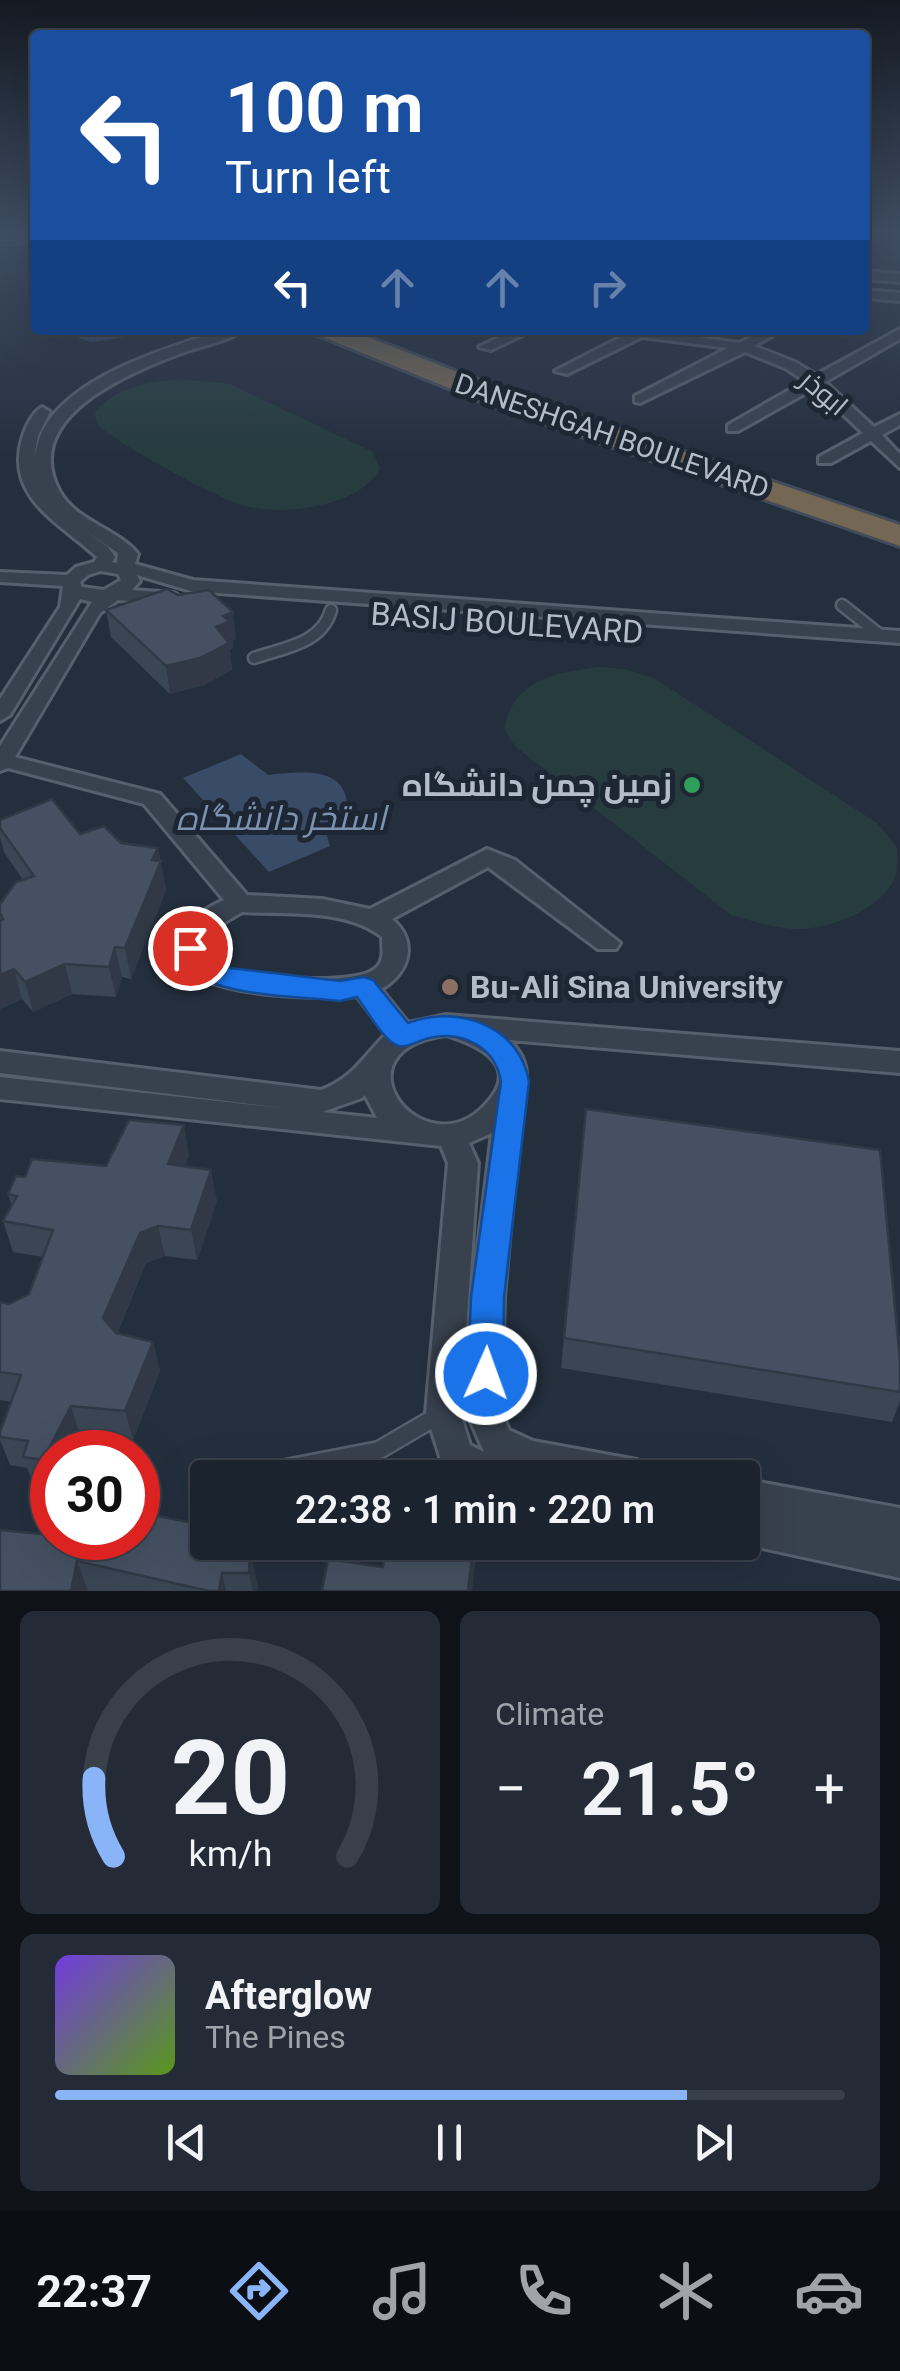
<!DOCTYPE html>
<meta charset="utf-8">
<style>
:root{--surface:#1b232e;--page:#242b36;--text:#f1f3f6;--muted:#a0a4aa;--line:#39404a;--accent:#8ab4f8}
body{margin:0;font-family:Roboto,Cairo,sans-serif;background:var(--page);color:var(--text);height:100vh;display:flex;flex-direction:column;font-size:38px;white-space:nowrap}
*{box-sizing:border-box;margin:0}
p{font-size:32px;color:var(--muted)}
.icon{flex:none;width:55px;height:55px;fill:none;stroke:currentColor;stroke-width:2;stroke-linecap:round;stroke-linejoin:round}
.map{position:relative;height:1591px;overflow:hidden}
.details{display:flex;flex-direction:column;gap:20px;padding:20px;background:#0f1319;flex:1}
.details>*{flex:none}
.top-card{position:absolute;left:30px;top:30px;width:840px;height:305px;border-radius:10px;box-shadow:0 10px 40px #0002,0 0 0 2px var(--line);background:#1a4fa0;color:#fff;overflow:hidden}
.speed{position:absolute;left:30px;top:1430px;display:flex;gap:20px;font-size:50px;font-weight:700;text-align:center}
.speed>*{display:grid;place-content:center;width:130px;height:130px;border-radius:50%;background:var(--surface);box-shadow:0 10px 40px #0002,0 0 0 2px var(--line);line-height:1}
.speed .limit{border:15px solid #d22;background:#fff;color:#111}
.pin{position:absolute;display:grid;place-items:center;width:85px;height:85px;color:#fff;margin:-42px;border:5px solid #fff;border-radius:50%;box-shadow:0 2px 10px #0007}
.me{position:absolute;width:110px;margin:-55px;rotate:2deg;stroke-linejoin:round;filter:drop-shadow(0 0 8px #0008)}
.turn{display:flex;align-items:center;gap:35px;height:210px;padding:0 30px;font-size:45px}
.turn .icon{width:130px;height:130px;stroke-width:2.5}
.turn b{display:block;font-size:70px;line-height:85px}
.lanes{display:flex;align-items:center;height:95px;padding:0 30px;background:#0003;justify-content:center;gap:50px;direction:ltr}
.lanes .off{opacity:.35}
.big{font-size:75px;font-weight:600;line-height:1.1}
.details .tile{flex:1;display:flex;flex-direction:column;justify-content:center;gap:15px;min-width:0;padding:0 35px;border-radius:15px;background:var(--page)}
.details .dial{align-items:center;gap:0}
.dial svg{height:260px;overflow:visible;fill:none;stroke:var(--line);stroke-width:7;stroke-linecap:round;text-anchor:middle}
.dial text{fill:var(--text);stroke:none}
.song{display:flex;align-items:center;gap:30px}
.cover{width:120px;height:120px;border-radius:15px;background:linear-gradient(135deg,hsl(260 70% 55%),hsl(90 70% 35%))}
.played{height:10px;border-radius:5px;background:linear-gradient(90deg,var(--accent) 80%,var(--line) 80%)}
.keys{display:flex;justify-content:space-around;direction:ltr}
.heat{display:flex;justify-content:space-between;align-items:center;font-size:55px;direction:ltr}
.details .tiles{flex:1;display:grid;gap:20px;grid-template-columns:1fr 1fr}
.tile:last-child{grid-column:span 2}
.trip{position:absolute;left:190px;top:1460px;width:570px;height:100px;border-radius:10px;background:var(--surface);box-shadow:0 10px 40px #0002,0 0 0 2px var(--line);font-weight:600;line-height:100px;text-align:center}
.dock{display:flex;height:160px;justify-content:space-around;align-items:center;background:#0b0e12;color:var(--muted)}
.dock .icon{width:70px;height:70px}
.dock .selected{color:var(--accent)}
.dock b{font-size:45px;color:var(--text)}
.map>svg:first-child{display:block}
.green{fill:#263c3f}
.water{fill:#394c67}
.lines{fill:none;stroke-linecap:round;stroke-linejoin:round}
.lane-far1-casing{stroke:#565f6c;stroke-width:15}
.lane-casing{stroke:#565f6c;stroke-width:21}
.street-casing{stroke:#565f6c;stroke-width:6}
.secondary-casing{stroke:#565f6c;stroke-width:6}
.highway-casing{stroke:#434c59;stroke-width:6}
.lane-far1{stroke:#38414e;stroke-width:10}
.lane{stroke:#38414e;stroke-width:16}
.street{fill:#38414e;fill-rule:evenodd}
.secondary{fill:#465061;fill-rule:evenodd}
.highway{fill:#746855;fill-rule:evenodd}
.wall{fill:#3b4654}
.shaded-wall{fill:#303945}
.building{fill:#455162;stroke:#303945;stroke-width:2.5}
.route{fill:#1a73e8;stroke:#114b97;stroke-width:2.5}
.leisure-dot{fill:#2e9e5b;stroke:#1d2633;stroke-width:4}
.education-dot{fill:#8d6e63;stroke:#1d2633;stroke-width:4}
.labels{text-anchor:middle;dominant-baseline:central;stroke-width:10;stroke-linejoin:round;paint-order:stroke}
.far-street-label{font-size:28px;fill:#b4bcc9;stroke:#1d2633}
.street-label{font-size:32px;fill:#b4bcc9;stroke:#1d2633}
.poi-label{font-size:32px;font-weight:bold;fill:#b4bcc9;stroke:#1d2633;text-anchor:end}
.water-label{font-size:35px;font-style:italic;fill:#7c92b1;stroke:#1d2633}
</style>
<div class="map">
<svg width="900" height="1591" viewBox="0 0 900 1591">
<rect width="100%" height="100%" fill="#242f3e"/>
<g class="green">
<path d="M180,379l50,5 143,68 7,17c-21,38 -96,47 -135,37 -25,-6 -130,-63 -148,-82l-2,-11c17,-26 56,-31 85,-34z"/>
<path d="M600,667l24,2 30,9 223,145 20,24c0,8 1,23 -2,31 -15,33 -69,53 -102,51 -21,-2 -41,-8 -62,-14l-215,-168 -12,-17c8,-50 52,-58 96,-63z"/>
</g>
<g class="water">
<path d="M56,330h117l-82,12z"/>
<path d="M241,754l27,21c39,-4 85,-10 79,44l-21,14 4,13 -61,26 -86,-94z"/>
</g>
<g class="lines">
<g class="lane-far1-casing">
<g id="lane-far1">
<path d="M842,605l38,30"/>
<path d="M254,658c29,-10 68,-14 77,-48"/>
</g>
</g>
<g class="lane-casing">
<path id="lane" d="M276,1470l103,-20 60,-35"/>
</g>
<g class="street-casing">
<g id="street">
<path d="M865,271l35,3v8l-35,-3z"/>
<path d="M865,290l35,3v8l-35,-3z"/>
<path d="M900,329v10l-75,43 49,45 26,-13v11l-18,10 18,19v14l-29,-27 -40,22h-12v-6l44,-24 -48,-45 -77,43h-10v-6l77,-44 -20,-13 -40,-16 -105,51 -5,-1v-6l93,-48 -86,-11 -75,37 -12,-3 70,-36 -17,-5h42l89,13 26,-13h17l-28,16 41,16 21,13z"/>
<path d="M223,330h21c-18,12 -44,16 -65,24 -52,20 -160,64 -119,138 16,29 58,37 78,62l-3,10 58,16 707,51v12l-709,-52 -54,-16 3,6 -8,9 42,3 9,6 -9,6 -56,-5 -18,13 -85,144 145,37 87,101 75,4 48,10 117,-60 28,11 105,83 -4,6h-18l-110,-82 -96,52c27,22 17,55 -11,70l27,34 38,-8 454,36v22l-391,-33c17,16 21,35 13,56l-18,201 -3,115 8,18 24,11 104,19 13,5 5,13h-113l-28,-10 4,10h-58l-16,-9 -18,-56 22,-250 -7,-17 -441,-47v-22l291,32 -291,-36v-22l321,39c32,-12 42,-33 65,-56l-29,-38c-31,3 -198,3 -179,-55 7,-20 28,-33 46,-41l-80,-96 -136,-36 -8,3v-25l92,-144 -12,-3 -70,116 -10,6v-22l60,-92 3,-21 -63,-4v-10l67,3 9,-8 18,-5 3,-5c-36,-33 -92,-59 -75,-118 3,-11 10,-26 20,-32l8,5 -12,24 -4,22c3,-10 5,-22 10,-30 32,-54 123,-80 179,-98zM81,528l37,25 -1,10 -5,-1 3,-5 -7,-10zM101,571l17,3 3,6 -17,10 -22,-3 -2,-5 8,-7zM242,912c45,3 103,-4 140,25 0,11 3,22 -5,30 -20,21 -126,10 -153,1 -8,-3 -13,-8 -20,-13l-1,-14 12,-13zM446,1035c36,11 77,32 38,71 -61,63 -154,-55 -38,-71zM365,1095l12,23 -55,-6 40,-14zM492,1133l-20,164 -5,116 17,39 -14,-7 -10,-32 18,-250 -9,-20z"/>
<path d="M514,330h19l-42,20 -12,-3z"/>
<path d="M742,1479l158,29v70l-165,-36h7z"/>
</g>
</g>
<g class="secondary-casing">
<rect id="secondary" x="0" y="234" width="35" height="9"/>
</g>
<g class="highway-casing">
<path id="highway" d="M314,330h36l158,62 392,133v21l-412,-142 -170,-69z"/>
</g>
<use href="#lane-far1" class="lane-far1"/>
<use href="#lane" class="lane"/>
<use href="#street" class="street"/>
<use href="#secondary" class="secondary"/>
<use href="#highway" class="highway"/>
</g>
<g class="wall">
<path d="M106,610l130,29 -4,2 1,7 -3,2 2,20 -28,15 -34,9 -59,-57z"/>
<path d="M0,820l158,28 8,42 -35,89 -9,-2 -6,20 -44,-3 -39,18 -11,-13 -22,10v-105l23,-24 -19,-28 -4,-15z"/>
<path d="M586,1109l314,252v40l-8,21 -331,-54z"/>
<path d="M189,1155l-4,11 32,35 -20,59 -32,-4 -19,7 -29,71 36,8 7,29 -27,69 -53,-5 -9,17h-19v37l-18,-3 -7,-18 -17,-3 -10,-25v-8l11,-30 -11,-2v-98l9,2 20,-10 14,-37 -30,-5 -10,-31 9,-15 -4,-12 17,-17z"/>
<path d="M52,1538l198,10 7,43h-257z"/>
</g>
<g class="shaded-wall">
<path d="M233,612l3,27 -4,2 1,7 -3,2 2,20 -28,15 -34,9 -4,-28 50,-39 7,-11z"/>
<path d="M158,848l8,42 -35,89 -6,-31 27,-88z"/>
<path d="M115,947l7,30 -6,20 -7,-30z"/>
<path d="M65,964l7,30 -39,18 -8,-30z"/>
<path d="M14,969l8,30 -22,10v-34z"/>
<path d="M184,1125l5,30 -15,39 -6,-30z"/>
<path d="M211,1170l6,31 -20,59 -6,-30z"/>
<path d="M158,1226l7,30 -19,7 -35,84 -8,-29 37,-85z"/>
<path d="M153,1342l7,29 -27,69 -8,-29z"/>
<path d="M71,1406l9,29 -9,17h-19v34l-9,-26z"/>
<path d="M474,1542h4l-6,49h-4z"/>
<path d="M250,1548l8,39 -1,4h-4l-4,-18z"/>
<path d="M77,1561l11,30h-17z"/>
<path d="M222,1573l4,18h-7z"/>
</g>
<g class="building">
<path d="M167,589l11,6 31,-5 24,22 -10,4 7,5 -14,6 13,16 -29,15 -34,8 -60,-56z"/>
<path d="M52,799l28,35 24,-8 17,17 37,5 -6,12 9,1 -36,87 -10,-1 -6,20 -44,-3 -40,18 -11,-13 -14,6v-55l3,-1 -3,-6v-9l16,-22 18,-6 -34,-48v-8z"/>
<path d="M586,1109l294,41 20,211v31l-336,-54z"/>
<path d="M129,1120l55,5 -16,39 43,6 -20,60 -33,-4 -18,7 -37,85 13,15 37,9 -28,69 -54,-5 -28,54 -20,-3 5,-16 -28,-4v-5l21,-57 -21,-3v-70l9,2 20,-10 24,-64 -50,-9 14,-25 -9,-2 8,-18 9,1 7,-18 74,7z"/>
<path d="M138,1512l70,14v16h16v5l26,1 -1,25h-27l-3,18h-10l-132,-30 -6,30h-71v-61l52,5v3h86z"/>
<path d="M414,1542h60l-6,48 2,1h-148l6,-32 55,8 3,-21 27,3z"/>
</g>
<linearGradient id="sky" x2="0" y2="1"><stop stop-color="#141a22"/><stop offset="0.51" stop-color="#3f4d63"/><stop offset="1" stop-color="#3f4d63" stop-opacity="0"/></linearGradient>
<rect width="900" height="457" fill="url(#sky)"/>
<path class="route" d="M190,939l9,2 7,15 24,12 110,13 24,-4 9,3 35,43c50,-19 112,3 121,59l-25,215 -1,77 -5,11 -12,5 -13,-5 -5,-11 3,-77 30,-215c-5,-34 -37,-52 -72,-44 -10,2 -20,10 -30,8 -15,-4 -32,-36 -42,-49l-17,4c-41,-5 -121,-4 -153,-32 -5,-5 -7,-14 -10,-21l4,-7z"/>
<circle class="leisure-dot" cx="692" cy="785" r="10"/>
<circle class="education-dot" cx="450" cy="987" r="10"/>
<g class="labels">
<g class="far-street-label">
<text transform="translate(824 393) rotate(41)">ابوذر</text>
<text transform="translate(612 436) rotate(19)">DANESHGAH BOULEVARD</text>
</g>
<g class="street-label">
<text transform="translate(507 623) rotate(4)">BASIJ BOULEVARD</text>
</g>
<g class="poi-label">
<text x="672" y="785">زمین چمن دانشگاه</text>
<text x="470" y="987" text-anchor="start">Bu-Ali Sina University</text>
</g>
<g class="water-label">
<text x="281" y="818">استخر دانشگاه</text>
</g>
</g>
</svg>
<div class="speed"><div class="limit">30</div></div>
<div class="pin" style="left:190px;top:948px;background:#d93025"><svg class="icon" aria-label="arrive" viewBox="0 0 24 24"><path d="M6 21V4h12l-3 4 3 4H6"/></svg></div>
<svg class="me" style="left:486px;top:1374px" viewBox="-20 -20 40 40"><circle r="17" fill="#1a73e8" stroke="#fff" stroke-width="3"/><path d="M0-11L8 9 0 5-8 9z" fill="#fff"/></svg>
<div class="trip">22:38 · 1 min · 220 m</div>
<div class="top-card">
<div class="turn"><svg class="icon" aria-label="left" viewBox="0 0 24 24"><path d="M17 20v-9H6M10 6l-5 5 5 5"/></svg><div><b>100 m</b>Turn left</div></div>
<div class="lanes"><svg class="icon" aria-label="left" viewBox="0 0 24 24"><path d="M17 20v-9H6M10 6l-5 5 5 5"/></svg><svg class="icon off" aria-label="ahead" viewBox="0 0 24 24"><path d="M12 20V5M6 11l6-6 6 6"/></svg><svg class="icon off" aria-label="ahead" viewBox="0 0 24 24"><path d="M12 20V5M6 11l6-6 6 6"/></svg><svg class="icon off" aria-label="right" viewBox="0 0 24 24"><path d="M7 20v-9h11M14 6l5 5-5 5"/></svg></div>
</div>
</div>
<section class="details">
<div class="tiles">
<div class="tile dial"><svg viewBox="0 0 100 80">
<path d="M14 69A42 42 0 1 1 86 69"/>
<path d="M14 69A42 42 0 0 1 8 45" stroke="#8ab4f8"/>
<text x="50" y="56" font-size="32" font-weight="700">20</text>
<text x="50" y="72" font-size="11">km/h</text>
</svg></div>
<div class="tile"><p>Climate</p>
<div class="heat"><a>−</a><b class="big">21.5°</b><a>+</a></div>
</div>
<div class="tile">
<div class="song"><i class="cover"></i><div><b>Afterglow</b><p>The Pines</p></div></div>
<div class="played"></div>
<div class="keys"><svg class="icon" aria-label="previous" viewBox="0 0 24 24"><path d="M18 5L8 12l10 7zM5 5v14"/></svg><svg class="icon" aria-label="pause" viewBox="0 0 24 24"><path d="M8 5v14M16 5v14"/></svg><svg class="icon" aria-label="next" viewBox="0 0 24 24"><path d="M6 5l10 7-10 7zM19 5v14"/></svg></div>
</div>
</div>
</section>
<nav class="dock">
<b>22:37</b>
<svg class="icon selected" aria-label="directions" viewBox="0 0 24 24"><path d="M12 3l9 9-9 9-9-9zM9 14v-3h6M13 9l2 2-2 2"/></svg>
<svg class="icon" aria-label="music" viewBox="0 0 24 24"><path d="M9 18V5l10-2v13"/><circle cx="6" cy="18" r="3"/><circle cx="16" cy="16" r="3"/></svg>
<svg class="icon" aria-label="phone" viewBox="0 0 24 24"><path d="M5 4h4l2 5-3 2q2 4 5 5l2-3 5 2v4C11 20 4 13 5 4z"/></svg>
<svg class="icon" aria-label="climate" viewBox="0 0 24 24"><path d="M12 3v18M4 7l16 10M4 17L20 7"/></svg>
<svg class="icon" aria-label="car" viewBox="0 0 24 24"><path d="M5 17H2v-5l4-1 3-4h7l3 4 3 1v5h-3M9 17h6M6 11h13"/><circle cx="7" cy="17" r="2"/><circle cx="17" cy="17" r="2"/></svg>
</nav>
